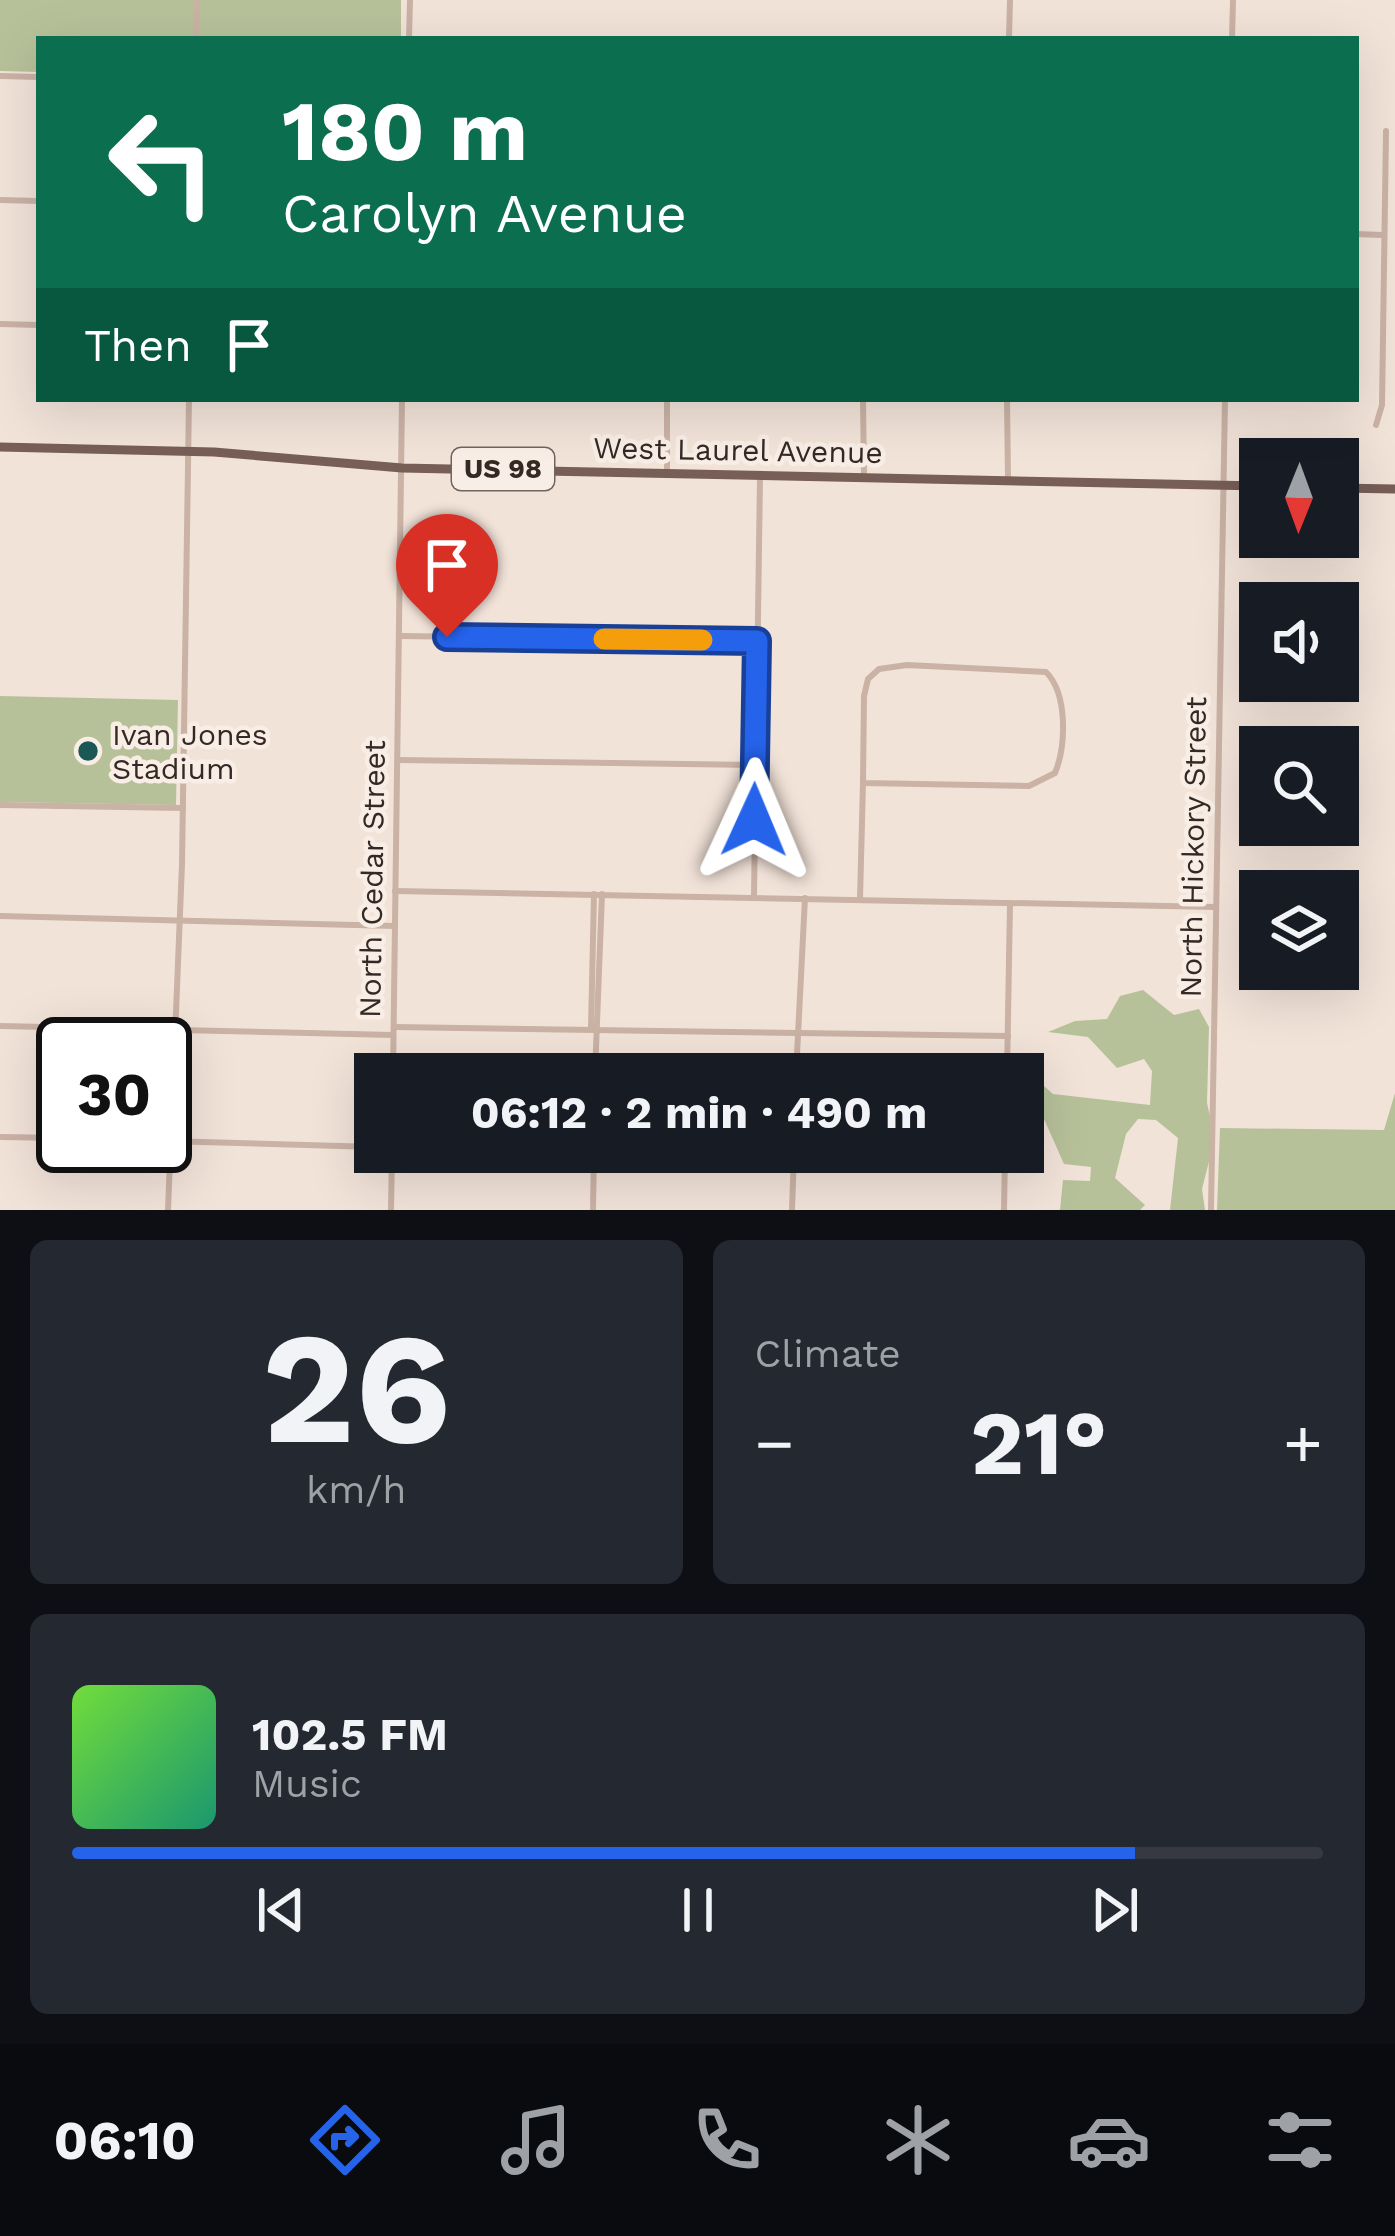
<!DOCTYPE html>
<meta charset="utf-8">
<style>
:root{--surface:#171b24;--page:#242831;--text:#f1f3f6;--muted:#9ea1a6;--line:#363941;--accent:#2563eb}
body{margin:0;font-family:"Work Sans",sans-serif;background:var(--page);color:var(--text);height:100vh;display:flex;flex-direction:column;font-size:45px;white-space:nowrap}
*{box-sizing:border-box;margin:0}
p{font-size:39px;color:var(--muted)}
.icon{flex:none;width:66px;height:66px;fill:none;stroke:currentColor;stroke-width:2;stroke-linecap:round;stroke-linejoin:round}
.map{position:relative;height:1210px;overflow:hidden}
.side{display:flex;flex-direction:column;gap:30px;padding:30px;background:#0d0f14;flex:1}
.side>*{flex:none}
.top-card{position:absolute;left:36px;top:36px;width:1323px;height:366px;border-radius:0px;box-shadow:0 12px 48px #0002;background:#0b6e4f;color:#fff;overflow:hidden}
.needle{width:78px;rotate:181deg}
.buttons{position:absolute;left:1239px;top:438px;display:grid;gap:24px}
.buttons a{display:grid;place-items:center;width:120px;height:120px;border-radius:0px;background:var(--surface);box-shadow:0 12px 48px #0002;font-size:60px}
.speed{position:absolute;left:36px;top:1017px;display:flex;gap:24px;font-size:60px;font-weight:700;text-align:center}
.speed>*{display:grid;place-content:center;width:156px;height:156px;border-radius:50%;background:var(--surface);box-shadow:0 12px 48px #0002;line-height:1}
.speed .limit{border:6px solid #111;border-radius:18px;background:#fff;color:#111}
.pin{position:absolute;display:grid;place-items:center;width:102px;height:102px;color:#fff;margin:-123px -51px;border-radius:50% 50% 50% 0;rotate:-45deg;box-shadow:0 0 12px #0007}
.pin .icon{rotate:45deg}
.me{position:absolute;width:132px;margin:-66px;rotate:1deg;stroke-linejoin:round;filter:drop-shadow(0 0 9px #0008)}
.turn{display:flex;align-items:center;gap:42px;height:252px;padding:0 48px;font-size:54px}
.turn .icon{width:156px;height:156px;stroke-width:2.5}
.turn b{display:block;font-size:84px;line-height:102px}
.then{display:flex;align-items:center;height:114px;padding:0 48px;background:#0003;gap:24px;font-size:45px}
.big{font-size:90px;font-weight:700;line-height:1.1}
.side .card{flex:1;display:flex;flex-direction:column;justify-content:center;gap:18px;min-width:0;padding:0 42px;border-radius:18px;background:var(--page)}
.side .dial{align-items:center;gap:0}
.dial b{font-size:156px;line-height:1}
.song{display:flex;align-items:center;gap:36px}
.cover{width:144px;height:144px;border-radius:18px;background:linear-gradient(135deg,hsl(100 70% 55%),hsl(160 70% 35%))}
.played{height:12px;border-radius:6px;background:linear-gradient(90deg,var(--accent) 85%,var(--line) 85%)}
.keys{display:flex;justify-content:space-around;direction:ltr}
.heat{display:flex;justify-content:space-between;align-items:center;font-size:66px;direction:ltr}
.side .tiles{flex:1;display:grid;gap:30px;grid-template-columns:1fr 1fr}
.card:last-child{grid-column:span 2}
.trip{position:absolute;left:354px;top:1053px;width:690px;height:120px;border-radius:0px;background:var(--surface);box-shadow:0 12px 48px #0002;font-weight:700;line-height:120px;text-align:center}
.menu{display:flex;height:192px;justify-content:space-around;align-items:center;background:#090b0e;color:var(--muted)}
.menu .icon{width:84px;height:84px}
.menu .current{color:var(--accent)}
.menu b{font-size:54px;color:var(--text)}
.map>svg:first-child{display:block}
.green{fill:#b7c199}
.lines{fill:none;stroke-linecap:round;stroke-linejoin:round}
.minor{stroke:#cab2a5;stroke-width:6}
.tertiary{stroke:#cab2a5;stroke-width:6}
.primary{stroke:#775e57;stroke-width:9}
.route-casing{stroke:#184099;stroke-width:30}
.route{stroke:#2563eb;stroke-width:21}
.slow{stroke:#f59e0b;stroke-width:21}
.poi-dot{fill:#1b5755;stroke:#f9eee5;stroke-width:4.5}
.labels{text-anchor:middle;dominant-baseline:central;stroke-width:9;stroke-linejoin:round;paint-order:stroke}
.shield{fill:#f9eee5;stroke:#70645f;stroke-width:3}
.shield-label{font-size:27px;font-weight:bold;fill:#352926}
.street-label{font-size:30px;fill:#352926;stroke:#f9eee5}
.poi-label{font-size:30px;fill:#352926;stroke:#f9eee5;text-anchor:start}
</style>
<div class="map">
<svg width="1395" height="1210" viewBox="0 0 1395 1210">
<rect width="100%" height="100%" fill="#f2e3d9"/>
<g class="green">
<path d="M0,0h401v39h-362v33l-39,-1z"/>
<path d="M0,696l178,4 -2,105 -176,-3z"/>
<path d="M1143,990l31,25 25,-6 10,18 -2,76 8,35 -13,51 3,21h-35l8,-72 -22,-18 -18,-1 -12,15 -11,44 30,27 -5,5h-80l3,-30 27,1 1,-14 -27,-3 -20,-45 -21,-6v-54l18,-2 -4,23 16,14 97,11 2,-34 -8,-12 -27,9 -29,-31 -40,-5 27,-11 32,-2 13,-23z"/>
<path d="M1395,1093v117h-178l3,-82 164,2z"/>
</g>
<g class="lines">
<g class="minor">
<path d="M196,39l1,-39"/>
<path d="M1009,39l1,-39"/>
<path d="M0,76l39,1"/>
<path d="M0,200l39,1"/>
<path d="M1356,234l26,1"/>
<path d="M0,324l39,1"/>
<path d="M863,399l1,78"/>
<path d="M1007,399l1,80"/>
<path d="M1376,425l6,-20 4,-274"/>
<path d="M667,471v-72"/>
<path d="M400,636l357,5"/>
<path d="M907,665l139,7c22,22 20,74 9,101l-26,13 -166,-3 1,-87 4,-17 11,-10z"/>
<path d="M398,760l356,5"/>
<path d="M0,805l183,3"/>
<path d="M395,891l821,16"/>
<path d="M754,896l6,-419"/>
<path d="M860,899l3,-116"/>
<path d="M0,916l395,10"/>
<path d="M0,1026l393,9"/>
<path d="M394,1027l614,9"/>
<path d="M591,1028l3,-134"/>
<path d="M595,1074l7,-180"/>
<path d="M796,1074l9,-176"/>
<path d="M1007,1074l3,-171"/>
<path d="M0,1137l63,1"/>
<path d="M165,1141l210,6"/>
<path d="M168,1210l14,-346 7,-465"/>
<path d="M593,1210l1,-58"/>
<path d="M792,1210l2,-58"/>
<path d="M1004,1210l1,-58"/>
</g>
<g class="tertiary">
<path d="M409,39l1,-39"/>
<path d="M1232,39l1,-39"/>
<path d="M393,1074l9,-675"/>
<path d="M391,1210l1,-58"/>
<path d="M1211,1210l14,-811"/>
</g>
<g class="primary">
<path d="M0,447l214,5 188,16 858,18"/>
<path d="M1338,488l57,1"/>
</g>
</g>
<g class="lines">
<g class="route-casing">
<path id="route" d="M447,637l310,4 -3,179"/>
</g>
<use href="#route" class="route"/>
<path class="slow" d="M604,639l98,1"/>
</g>
<circle class="poi-dot" cx="88" cy="751" r="12"/>
<g class="labels">
<rect class="shield" x="452" y="448" width="102" height="42" rx="9"/>
<g class="shield-label">
<text x="503" y="469">US 98</text>
</g>
<g class="street-label">
<text transform="translate(738 450) rotate(1)">West Laurel Avenue</text>
<text transform="translate(1193 847) rotate(-89)">North Hickory Street</text>
<text transform="translate(372 879) rotate(-89)">North Cedar Street</text>
</g>
<g class="poi-label">
<text x="112" y="734">Ivan Jones<tspan x="112" dy="34">Stadium</tspan></text>
</g>
</g>
</svg>
<div class="buttons">
<a><svg class="needle" viewBox="-14 -14 28 28"><path d="M0-13l5 13h-10z" fill="#e53935"/><path d="M0 13l5-13h-10z" fill="#9ea1a6"/></svg></a>
<a><svg class="icon" aria-label="sound" viewBox="0 0 24 24"><path d="M4 9h4l5-4v14l-5-4H4zM17 9q2 3 0 6"/></svg></a>
<a><svg class="icon" aria-label="search" viewBox="0 0 24 24"><circle cx="10" cy="10" r="6"/><path d="M15 15l6 6"/></svg></a>
<a><svg class="icon" aria-label="layers" viewBox="0 0 24 24"><path d="M12 4l9 5-9 5-9-5zM3 14l9 5 9-5"/></svg></a>
</div>
<div class="speed"><div class="limit">30</div></div>
<div class="pin" style="left:447px;top:637px;background:#d93025"><svg class="icon" aria-label="arrive" viewBox="0 0 24 24"><path d="M6 21V4h12l-3 4 3 4H6"/></svg></div>
<svg class="me" style="left:754px;top:820px" viewBox="-20 -20 40 40"><path d="M0-17L14 15 0 8-14 15z" fill="#2563eb" stroke="#fff" stroke-width="4"/></svg>
<div class="trip">06:12 · 2 min · 490 m</div>
<div class="top-card">
<div class="turn"><svg class="icon" aria-label="left" viewBox="0 0 24 24"><path d="M17 20v-9H6M10 6l-5 5 5 5"/></svg><div><b>180 m</b>Carolyn Avenue</div></div>
<div class="then">Then<svg class="icon" aria-label="arrive" viewBox="0 0 24 24"><path d="M6 21V4h12l-3 4 3 4H6"/></svg></div>
</div>
</div>
<section class="side">
<div class="tiles">
<div class="card dial"><b>26</b><p>km/h</p></div>
<div class="card"><p>Climate</p>
<div class="heat"><a>−</a><b class="big">21°</b><a>+</a></div>
</div>
<div class="card">
<div class="song"><i class="cover"></i><div><b>102.5 FM</b><p>Music</p></div></div>
<div class="played"></div>
<div class="keys"><svg class="icon" aria-label="previous" viewBox="0 0 24 24"><path d="M18 5L8 12l10 7zM5 5v14"/></svg><svg class="icon" aria-label="pause" viewBox="0 0 24 24"><path d="M8 5v14M16 5v14"/></svg><svg class="icon" aria-label="next" viewBox="0 0 24 24"><path d="M6 5l10 7-10 7zM19 5v14"/></svg></div>
</div>
</div>
</section>
<nav class="menu">
<b>06:10</b>
<svg class="icon current" aria-label="directions" viewBox="0 0 24 24"><path d="M12 3l9 9-9 9-9-9zM9 14v-3h6M13 9l2 2-2 2"/></svg>
<svg class="icon" aria-label="music" viewBox="0 0 24 24"><path d="M9 18V5l10-2v13"/><circle cx="6" cy="18" r="3"/><circle cx="16" cy="16" r="3"/></svg>
<svg class="icon" aria-label="phone" viewBox="0 0 24 24"><path d="M5 4h4l2 5-3 2q2 4 5 5l2-3 5 2v4C11 20 4 13 5 4z"/></svg>
<svg class="icon" aria-label="climate" viewBox="0 0 24 24"><path d="M12 3v18M4 7l16 10M4 17L20 7"/></svg>
<svg class="icon" aria-label="car" viewBox="0 0 24 24"><path d="M5 17H2v-5l4-1 3-4h7l3 4 3 1v5h-3M9 17h6M6 11h13"/><circle cx="7" cy="17" r="2"/><circle cx="17" cy="17" r="2"/></svg>
<svg class="icon" aria-label="filters" viewBox="0 0 24 24"><path d="M4 7h16M4 17h16"/><circle cx="9" cy="7" r="2"/><circle cx="15" cy="17" r="2"/></svg>
</nav>
